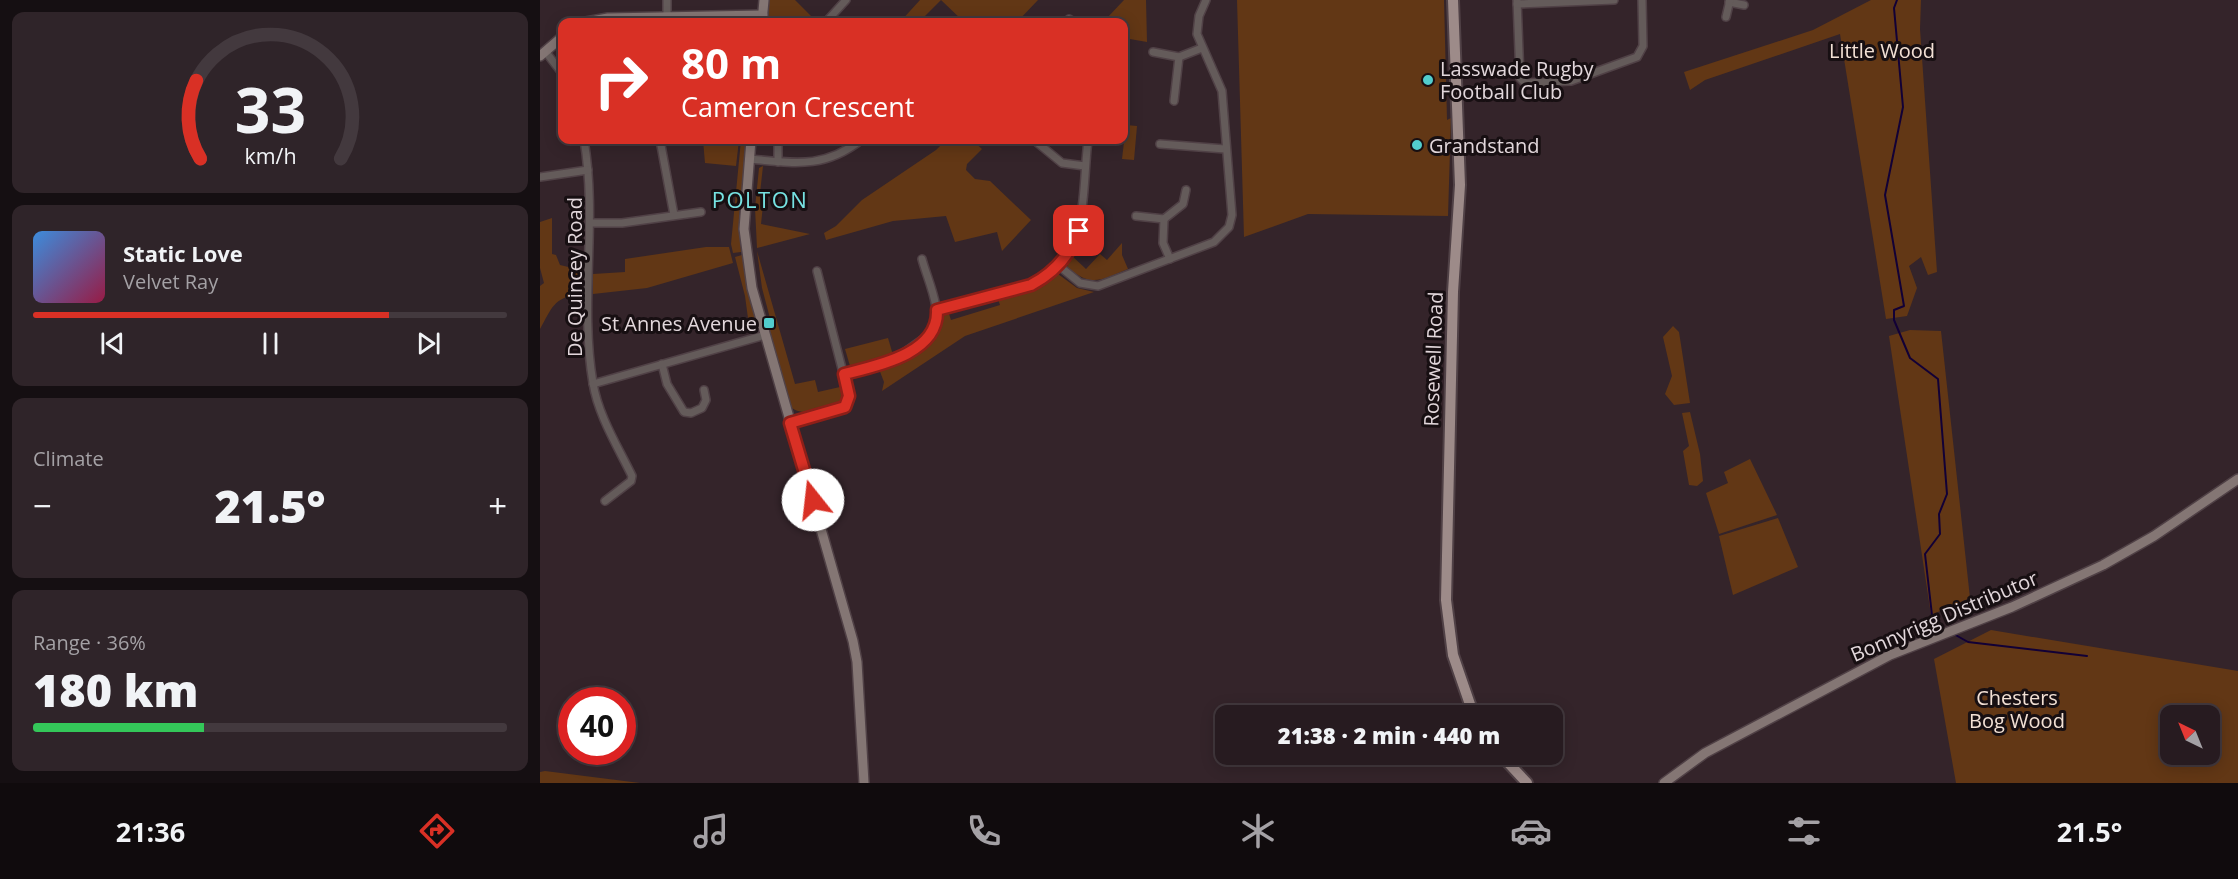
<!DOCTYPE html>
<meta charset="utf-8">
<style>
:root{--surface:#271b20;--page:#2f2429;--text:#f1f3f6;--muted:#a4a1a5;--line:#43393e;--accent:#d93025}
body{margin:0;font-family:"Open Sans",sans-serif;background:var(--page);color:var(--text);height:100vh;display:flex;flex-direction:column;font-size:22px;white-space:nowrap}
*{box-sizing:border-box;margin:0}
p{font-size:20px;color:var(--muted)}
.icon{flex:none;width:33px;height:33px;fill:none;stroke:currentColor;stroke-width:2;stroke-linecap:round;stroke-linejoin:round}
.map{position:relative;flex:1;overflow:hidden}
.drawer{display:flex;flex-direction:column;gap:12px;padding:12px;background:#150f12;width:540px}
.drawer>*{flex:none}
.top-card{position:absolute;left:18px;top:18px;width:570px;height:126px;border-radius:12px;box-shadow:0 3px 15px #0003,0 0 0 2px var(--line);background:#d93025;color:#fff;overflow:hidden}
.needle{width:39px;rotate:317deg}
.tools{position:absolute;left:1620px;top:705px;display:grid;gap:12px}
.tools a{display:grid;place-items:center;width:60px;height:60px;border-radius:12px;background:var(--surface);box-shadow:0 3px 15px #0003,0 0 0 2px var(--line);font-size:30px}
.speed{position:absolute;left:18px;top:687px;display:flex;gap:12px;font-size:30px;font-weight:700;text-align:center}
.speed>*{display:grid;place-content:center;width:78px;height:78px;border-radius:50%;background:var(--surface);box-shadow:0 3px 15px #0003,0 0 0 2px var(--line);line-height:1}
.speed .limit{border:9px solid #d22;background:#fff;color:#111}
.pin{position:absolute;display:grid;place-items:center;width:51px;height:51px;color:#fff;margin:-26px;border-radius:12px;box-shadow:0 3px 9px #0006}
.me{position:absolute;width:66px;margin:-33px;rotate:344deg;stroke-linejoin:round;filter:drop-shadow(0 0 4px #0008)}
.turn{display:flex;align-items:center;gap:21px;height:126px;padding:0 24px;font-size:27px}
.turn .icon{width:78px;height:78px;stroke-width:2.5}
.turn b{display:block;font-size:42px;line-height:51px}
.big{font-size:45px;font-weight:800;line-height:1.1}
.drawer .tile{flex:1;display:flex;flex-direction:column;justify-content:center;gap:9px;min-width:0;padding:0 21px;border-radius:12px;background:var(--page)}
.drawer .dial{align-items:center;gap:0}
.dial svg{height:156px;overflow:visible;fill:none;stroke:var(--line);stroke-width:7;stroke-linecap:round;text-anchor:middle}
.dial text{fill:var(--text);stroke:none}
.song{display:flex;align-items:center;gap:18px}
.cover{width:72px;height:72px;border-radius:9px;background:linear-gradient(135deg,hsl(210 70% 55%),hsl(340 70% 35%))}
.played{height:6px;border-radius:3px;background:linear-gradient(90deg,var(--accent) 75%,var(--line) 75%)}
.keys{display:flex;justify-content:space-around;direction:ltr}
.heat{display:flex;justify-content:space-between;align-items:center;font-size:33px;direction:ltr}
.charge{height:9px;border-radius:4px;background:linear-gradient(90deg,#34c759 36%,var(--line) 0)}
.trip{position:absolute;left:675px;top:705px;width:348px;height:60px;border-radius:12px;background:var(--surface);box-shadow:0 3px 15px #0003,0 0 0 2px var(--line);font-weight:800;line-height:60px;text-align:center}
.dock{display:flex;height:96px;justify-content:space-around;align-items:center;background:#100b0d;color:var(--muted)}
.dock .icon{width:42px;height:42px}
.dock .selected{color:var(--accent)}
.dock b{font-size:27px;color:var(--text)}
main{display:flex;flex:1;min-height:0}
.map>svg:first-child{display:block}
.green{fill:#623715;fill-rule:evenodd}
.lines{fill:none;stroke-linecap:round;stroke-linejoin:round}
.stream{stroke:#120036;stroke-width:2}
.street-casing{stroke:#504146;stroke-width:10}
.secondary-casing{stroke:#504146;stroke-width:12}
.primary-casing{stroke:#504146;stroke-width:14}
.street{stroke:#645b5a;stroke-width:7}
.secondary{stroke:#847674;stroke-width:9}
.primary{stroke:#9d8b89;stroke-width:10}
.route-casing{stroke:#8d1f18;stroke-width:15}
.route{stroke:#d93025;stroke-width:10}
.poi-dot{fill:#52cdcd;stroke:#170f12;stroke-width:2}
.labels{text-anchor:middle;dominant-baseline:central;stroke-width:6;stroke-linejoin:round;paint-order:stroke}
.park-label{font-size:20px;fill:#f2e0d4;stroke:#170f12}
.poi-label{font-size:20px;fill:#e2d7db;stroke:#170f12;text-anchor:start}
.street-label{font-size:20px;fill:#e2d7db;stroke:#170f12}
.quarter-label{font-size:22px;letter-spacing:1.5px;fill:#76e2e2;stroke:#170f12}
</style>
<main>
<section class="drawer">
<div class="tile dial"><svg viewBox="0 0 100 80">
<path d="M14 69A42 42 0 1 1 86 69"/>
<path d="M14 69A42 42 0 0 1 12 29" stroke="#d93025"/>
<text x="50" y="56" font-size="32" font-weight="700">33</text>
<text x="50" y="72" font-size="11">km/h</text>
</svg></div>
<div class="tile">
<div class="song"><i class="cover"></i><div><b>Static Love</b><p>Velvet Ray</p></div></div>
<div class="played"></div>
<div class="keys"><svg class="icon" aria-label="previous" viewBox="0 0 24 24"><path d="M18 5L8 12l10 7zM5 5v14"/></svg><svg class="icon" aria-label="pause" viewBox="0 0 24 24"><path d="M8 5v14M16 5v14"/></svg><svg class="icon" aria-label="next" viewBox="0 0 24 24"><path d="M6 5l10 7-10 7zM19 5v14"/></svg></div>
</div>
<div class="tile"><p>Climate</p>
<div class="heat"><a>−</a><b class="big">21.5°</b><a>+</a></div>
</div>
<div class="tile"><p>Range · 36%</p><b class="big">180 km</b><div class="charge"></div></div>
</section>
<div class="map">
<svg width="1698" height="783" viewBox="0 0 1698 783">
<rect width="100%" height="100%" fill="#34242a"/>
<g class="green">
<path d="M228,0h27l20,20 -2,2h-47z"/>
<path d="M380,0h118l-21,22h-53l-23,-22 -22,22h-19z"/>
<path d="M584,0h22l1,42 -23,-4v-16h-12l-5,-4z"/>
<path d="M697,0h207l3,120 4,-2 -3,98 -140,-2 -64,23z"/>
<path d="M1331,0h50l-1,29 17,243 -9,3 -7,-18 -12,9 8,22 -10,28 -21,3 -46,-285 -135,46 -15,10 -6,-18 129,-42z"/>
<path d="M586,125l11,1 -3,34 -12,-1z"/>
<path d="M163,140h36l-3,26 -31,-3z"/>
<path d="M201,140h6l-8,77 2,35 -8,1 -2,-9z"/>
<path d="M406,140h26l10,9 -15,15 -1,6 9,9 15,2 41,39 -29,31 -5,-19 -42,10 -9,-26 -53,5 -67,19 -2,-7 12,-7 26,-26 74,-50z"/>
<path d="M223,166l-3,27 4,3 -3,28 49,10 -53,14 -2,-40 4,-40z"/>
<path d="M12,218v36l4,1 4,10 21,5 -2,24c-26,4 -27,14 -39,35v-43l4,-3 -4,-15v-46z"/>
<path d="M582,243v12l6,14c-28,11 -36,19 -61,-2l4,-12 15,14 14,-15 7,6z"/>
<path d="M166,247h23l4,16 -86,25 -54,6v-20l32,-2v-13z"/>
<path d="M217,251l38,133 20,-4 3,12 22,-5 6,9c-7,13 -46,23 -56,10 -6,-18 -26,-69 -19,-84l-9,-34z"/>
<path d="M202,255l14,65 -1,8 -5,5 -5,-37 -10,-39z"/>
<path d="M518,274l19,14 17,4 -129,44 -83,55 2,-9 -5,-13c18,-7 43,-18 56,-35 6,-8 3,-17 13,-23l3,9 49,-15 -2,-6 4,-4 36,-11z"/>
<path d="M1133,326l6,6 11,71 -16,2 -9,-11 7,-18 -9,-39z"/>
<path d="M1370,330l31,1 29,267 -39,17 -42,-279z"/>
<path d="M348,338l5,17 -43,11 -5,-17z"/>
<path d="M1150,412l10,42 3,27 -6,5 -8,-1 -6,-34 6,-5 -7,-33z"/>
<path d="M1210,459l27,56 -58,19 -13,-41 22,-10 -4,-11z"/>
<path d="M1238,518l20,49 -65,28 -14,-59z"/>
<path d="M1451,630l247,41v112h-282l-22,-124zM1630,716h40v38h-40z"/>
<path d="M5,771l95,12h-100v-11z"/>
</g>
<g class="lines">
<g class="stream">
<path d="M1357,0l-3,8 9,99 -18,88 19,111 -10,4v10l16,38 28,21 9,115 -8,20 1,20 -15,20 8,70 11,5"/>
<path d="M1412,633l16,9 119,14"/>
</g>
<g class="street-casing">
<g id="street">
<path d="M127,0v16"/>
<path d="M977,0l3,78 5,5 46,-2 66,-24 6,-11 -1,-46"/>
<path d="M1189,2l15,3"/>
<path d="M977,4l97,-4"/>
<path d="M1186,17l4,-17"/>
<path d="M529,19l5,3"/>
<path d="M286,22l20,-22"/>
<path d="M5,51l17,22"/>
<path d="M613,52l26,5 23,-9"/>
<path d="M634,101l5,-44"/>
<path d="M44,140c14,81 -5,161 9,243 5,32 25,64 39,93l-1,5 -26,20"/>
<path d="M120,140l14,75"/>
<path d="M494,140l28,23 23,3"/>
<path d="M620,144l65,5"/>
<path d="M210,159c44,4 74,10 111,-19"/>
<path d="M238,162v-22"/>
<path d="M0,177l48,-7"/>
<path d="M596,216l28,3 19,-15 3,-14"/>
<path d="M624,219l-1,24 7,16"/>
<path d="M50,223h32l79,-11"/>
<path d="M518,265l22,18 18,3 116,-44 15,-15 3,-12 -10,-124 -25,-57 2,-18 7,-16"/>
<path d="M397,311l94,-27c60,-30 50,-87 57,-144"/>
<path d="M122,364l5,20 17,28 7,1 11,-5 4,-8 -2,-10"/>
<path d="M304,374l51,-15 38,-27c11,-20 -6,-53 -11,-73"/>
<path d="M53,384l172,-49"/>
<path d="M250,423l51,-14 9,-9 -33,-129"/>
</g>
</g>
<g class="secondary-casing">
<g id="secondary">
<path d="M46,22l22,-4 155,-3"/>
<path d="M222,22l2,-22"/>
<path d="M0,56l22,-19"/>
<path d="M211,140l-7,89 8,59 101,353 4,21 7,121"/>
<path d="M1124,783l41,-30 185,-98 122,-48 91,-42 51,-29 84,-57"/>
</g>
</g>
<g class="primary-casing">
<g id="primary">
<path d="M913,0l7,185 -7,107 -7,308 7,55 21,61"/>
<path d="M960,754l27,29"/>
</g>
</g>
<use href="#street" class="street"/>
<use href="#secondary" class="secondary"/>
<use href="#primary" class="primary"/>
</g>
<g class="lines">
<g class="route-casing">
<path id="route" d="M273,500l-23,-77 55,-16 4,-11 -5,-22c32,-8 95,-20 93,-64l94,-25c23,-12 39,-30 48,-54"/>
</g>
<use href="#route" class="route"/>
</g>
<g class="poi-dot">
<circle cx="888" cy="80" r="6"/>
<circle cx="877" cy="145" r="6"/>
<rect x="223" y="317" width="12" height="12" rx="3"/>
</g>
<g class="labels">
<g class="park-label">
<text x="1342" y="50">Little Wood</text>
<text x="1477" y="697">Chesters<tspan x="1477" dy="23">Bog Wood</tspan></text>
</g>
<g class="poi-label">
<text x="900" y="68">Lasswade Rugby<tspan x="900" dy="23">Football Club</tspan></text>
<text x="889" y="145">Grandstand</text>
<text x="217" y="323" text-anchor="end">St Annes Avenue</text>
</g>
<g class="street-label">
<text transform="translate(34 277) rotate(-90)">De Quincey Road</text>
<text transform="translate(893 359) rotate(-88)">Rosewell Road</text>
<text transform="translate(1404 616) rotate(-23)">Bonnyrigg Distributor</text>
</g>
<g class="quarter-label">
<text x="220" y="199">POLTON</text>
</g>
</g>
</svg>
<div class="tools">
<a><svg class="needle" viewBox="-14 -14 28 28"><path d="M0-13l5 13h-10z" fill="#e53935"/><path d="M0 13l5-13h-10z" fill="#a4a1a5"/></svg></a>
</div>
<div class="speed"><div class="limit">40</div></div>
<div class="pin" style="left:539px;top:231px;background:#d93025"><svg class="icon" aria-label="arrive" viewBox="0 0 24 24"><path d="M6 21V4h12l-3 4 3 4H6"/></svg></div>
<svg class="me" style="left:273px;top:500px" viewBox="-20 -20 40 40"><circle r="19" fill="#fff"/><path d="M0-13L10 11 0 6-10 11z" fill="#d93025"/></svg>
<div class="trip">21:38 · 2 min · 440 m</div>
<div class="top-card">
<div class="turn"><svg class="icon" aria-label="right" viewBox="0 0 24 24"><path d="M7 20v-9h11M14 6l5 5-5 5"/></svg><div><b>80 m</b>Cameron Crescent</div></div>
</div>
</div>
</main>
<nav class="dock">
<b>21:36</b>
<svg class="icon selected" aria-label="directions" viewBox="0 0 24 24"><path d="M12 3l9 9-9 9-9-9zM9 14v-3h6M13 9l2 2-2 2"/></svg>
<svg class="icon" aria-label="music" viewBox="0 0 24 24"><path d="M9 18V5l10-2v13"/><circle cx="6" cy="18" r="3"/><circle cx="16" cy="16" r="3"/></svg>
<svg class="icon" aria-label="phone" viewBox="0 0 24 24"><path d="M5 4h4l2 5-3 2q2 4 5 5l2-3 5 2v4C11 20 4 13 5 4z"/></svg>
<svg class="icon" aria-label="climate" viewBox="0 0 24 24"><path d="M12 3v18M4 7l16 10M4 17L20 7"/></svg>
<svg class="icon" aria-label="car" viewBox="0 0 24 24"><path d="M5 17H2v-5l4-1 3-4h7l3 4 3 1v5h-3M9 17h6M6 11h13"/><circle cx="7" cy="17" r="2"/><circle cx="17" cy="17" r="2"/></svg>
<svg class="icon" aria-label="filters" viewBox="0 0 24 24"><path d="M4 7h16M4 17h16"/><circle cx="9" cy="7" r="2"/><circle cx="15" cy="17" r="2"/></svg>
<b>21.5°</b>
</nav>
